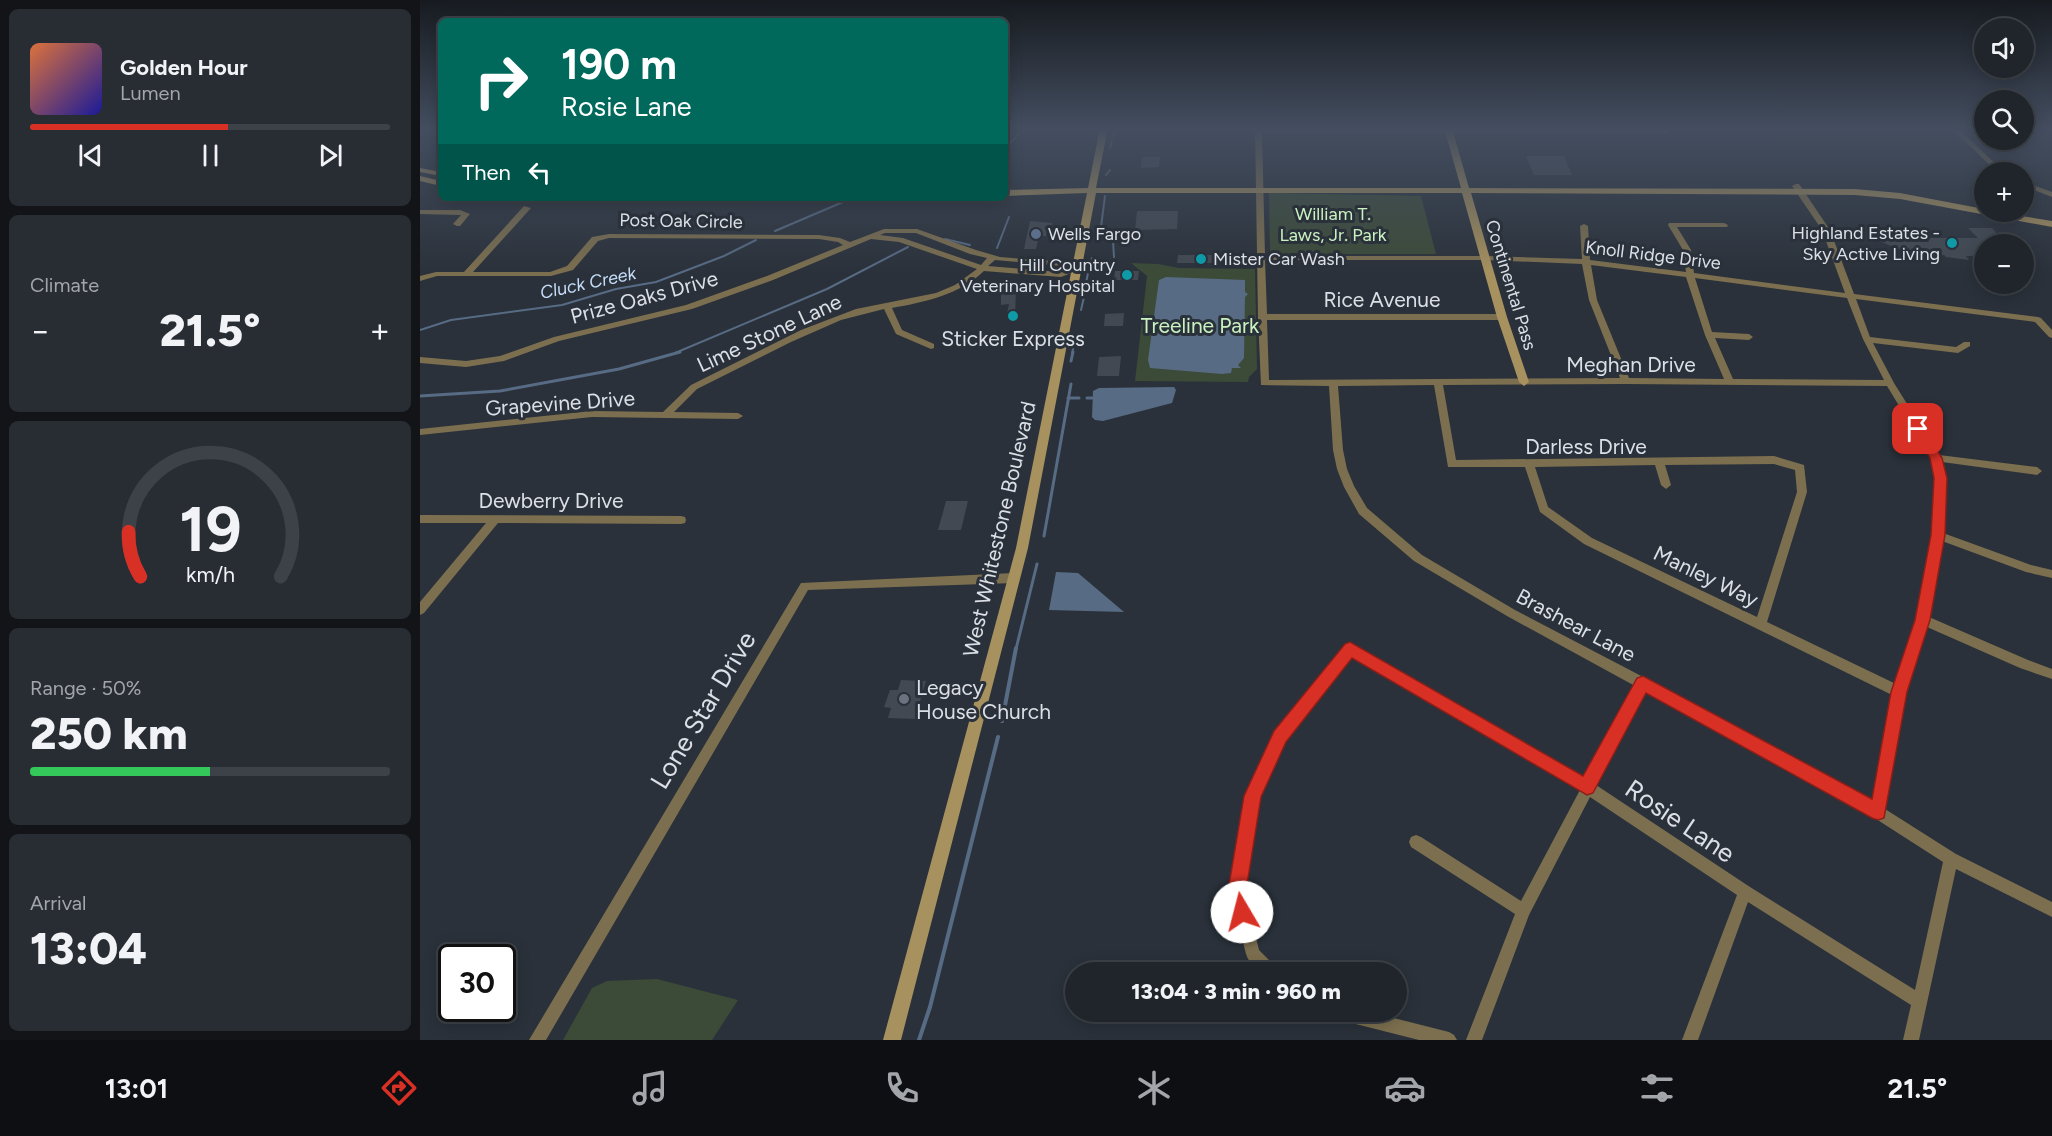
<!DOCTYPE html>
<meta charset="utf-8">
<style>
:root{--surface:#20252c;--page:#282d34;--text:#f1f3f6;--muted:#a2a5a9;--line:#3d4248;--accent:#d93025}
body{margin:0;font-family:Figtree,sans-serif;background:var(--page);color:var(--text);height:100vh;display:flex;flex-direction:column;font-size:22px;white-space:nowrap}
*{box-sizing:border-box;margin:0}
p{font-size:20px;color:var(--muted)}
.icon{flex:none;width:33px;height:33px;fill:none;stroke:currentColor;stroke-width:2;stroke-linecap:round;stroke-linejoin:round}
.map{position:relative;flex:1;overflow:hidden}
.sheet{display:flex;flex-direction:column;gap:9px;padding:9px;background:#121418;width:420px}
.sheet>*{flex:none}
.guide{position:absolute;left:18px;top:18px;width:570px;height:183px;border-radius:9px;box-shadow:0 3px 15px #0003,0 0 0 2px var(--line);background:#00695c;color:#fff;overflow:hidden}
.controls{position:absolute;left:1554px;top:18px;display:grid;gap:12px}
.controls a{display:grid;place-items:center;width:60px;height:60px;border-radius:50%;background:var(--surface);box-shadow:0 3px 15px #0003,0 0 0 2px var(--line);font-size:30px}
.speed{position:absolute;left:18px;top:944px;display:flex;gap:12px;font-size:30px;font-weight:700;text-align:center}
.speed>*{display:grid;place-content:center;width:78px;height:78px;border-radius:50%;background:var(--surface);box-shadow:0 3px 15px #0003,0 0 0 2px var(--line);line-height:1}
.speed .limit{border:3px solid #111;border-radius:9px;background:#fff;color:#111}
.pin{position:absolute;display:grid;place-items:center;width:51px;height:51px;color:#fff;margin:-26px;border-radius:12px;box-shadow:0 3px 9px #0006}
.me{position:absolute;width:66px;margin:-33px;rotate:352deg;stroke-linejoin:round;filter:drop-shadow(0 0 4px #0008)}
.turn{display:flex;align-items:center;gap:21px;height:126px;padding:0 24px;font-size:27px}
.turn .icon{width:78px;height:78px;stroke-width:2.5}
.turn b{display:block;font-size:42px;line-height:51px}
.then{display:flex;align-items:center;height:57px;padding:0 24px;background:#0003;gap:12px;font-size:22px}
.big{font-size:45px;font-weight:800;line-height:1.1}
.sheet .tile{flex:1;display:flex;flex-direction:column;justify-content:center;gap:9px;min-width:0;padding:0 21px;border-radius:9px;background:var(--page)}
.sheet .dial{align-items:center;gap:0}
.dial svg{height:156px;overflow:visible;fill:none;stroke:var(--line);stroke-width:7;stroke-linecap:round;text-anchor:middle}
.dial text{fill:var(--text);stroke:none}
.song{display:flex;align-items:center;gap:18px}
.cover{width:72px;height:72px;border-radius:9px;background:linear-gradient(135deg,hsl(20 70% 55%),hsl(240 70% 35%))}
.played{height:6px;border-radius:3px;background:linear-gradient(90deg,var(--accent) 55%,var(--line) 55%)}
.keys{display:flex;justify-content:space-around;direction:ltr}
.heat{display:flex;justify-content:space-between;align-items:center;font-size:33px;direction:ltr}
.charge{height:9px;border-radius:4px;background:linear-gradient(90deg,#34c759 50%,var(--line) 0)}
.trip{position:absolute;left:645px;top:962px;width:342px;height:60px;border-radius:30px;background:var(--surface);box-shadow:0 3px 15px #0003,0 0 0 2px var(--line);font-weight:800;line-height:60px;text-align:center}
.menu{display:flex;height:96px;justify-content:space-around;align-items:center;background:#0d0f12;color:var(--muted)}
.menu .icon{width:42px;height:42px}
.menu .current{color:var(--accent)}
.menu b{font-size:27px;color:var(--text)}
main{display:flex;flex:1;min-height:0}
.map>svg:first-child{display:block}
.green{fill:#3b4b37}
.water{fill:#576b84}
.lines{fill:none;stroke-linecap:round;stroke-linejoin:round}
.stream-far2{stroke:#576b84;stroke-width:2}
.stream-far1{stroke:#576b84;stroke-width:3}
.stream{stroke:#576b84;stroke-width:4}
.building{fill:#424952}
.street{fill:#7c6f4f;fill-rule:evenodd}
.secondary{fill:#a7915e;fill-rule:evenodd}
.route{fill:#d93025;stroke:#8d1f18;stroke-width:1.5}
.service-dot{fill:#5c6f8a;stroke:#2a313a;stroke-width:2}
.culture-dot{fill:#0f9aa8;stroke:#2a313a;stroke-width:2}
.worship-dot{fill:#6b7280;stroke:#2a313a;stroke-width:2}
.labels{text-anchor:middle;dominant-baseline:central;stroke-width:6;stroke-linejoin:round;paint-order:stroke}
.far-park-label{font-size:18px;fill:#caf1c0;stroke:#2a313a}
.far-street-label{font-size:18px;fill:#dce0e6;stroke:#2a313a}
.far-poi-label{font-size:18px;fill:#dce0e6;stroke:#2a313a;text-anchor:end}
.far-water-label{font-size:18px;font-style:italic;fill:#c6ddf9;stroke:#2a313a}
.street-label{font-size:21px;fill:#dce0e6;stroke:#2a313a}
.park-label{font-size:21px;fill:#caf1c0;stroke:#2a313a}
.poi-label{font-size:21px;fill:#dce0e6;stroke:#2a313a}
.near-street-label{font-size:26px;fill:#dce0e6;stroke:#2a313a}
</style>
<main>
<section class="sheet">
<div class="tile">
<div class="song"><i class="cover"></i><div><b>Golden Hour</b><p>Lumen</p></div></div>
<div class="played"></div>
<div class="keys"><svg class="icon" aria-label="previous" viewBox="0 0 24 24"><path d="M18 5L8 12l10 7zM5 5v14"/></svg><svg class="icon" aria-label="pause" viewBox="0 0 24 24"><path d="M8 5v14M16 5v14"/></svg><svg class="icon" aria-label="next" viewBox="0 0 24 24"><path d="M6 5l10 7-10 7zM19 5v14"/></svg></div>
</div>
<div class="tile"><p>Climate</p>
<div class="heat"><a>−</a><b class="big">21.5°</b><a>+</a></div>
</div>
<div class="tile dial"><svg viewBox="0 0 100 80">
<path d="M14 69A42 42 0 1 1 86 69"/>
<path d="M14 69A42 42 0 0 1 8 46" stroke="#d93025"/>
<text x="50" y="56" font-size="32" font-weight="700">19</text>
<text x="50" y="72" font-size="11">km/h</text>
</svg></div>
<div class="tile"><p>Range · 50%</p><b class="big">250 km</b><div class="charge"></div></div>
<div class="tile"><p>Arrival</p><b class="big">13:04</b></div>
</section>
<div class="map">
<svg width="1632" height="1040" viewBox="0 0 1632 1040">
<rect width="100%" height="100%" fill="#2a313a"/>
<g class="green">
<path d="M849,193l152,3 15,58h-166z"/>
<path d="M711,263l27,1 21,4 76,1 2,100 -8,8 -1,5 -113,-1 12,-105z"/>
<path d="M237,979l81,21 -26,40h-149l29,-52 15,-7z"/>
</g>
<g class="water">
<path d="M746,277l79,3v12l3,2 -3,3 -1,61 -6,7 3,3h-9l-1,5 -9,1 -72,-6 -2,-8 11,-80z"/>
<path d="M754,387l2,3 -4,13 -69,18 -8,-1 -3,-3 1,-26 6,-3z"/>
<path d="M636,572l22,1 46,39 -75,-2z"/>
</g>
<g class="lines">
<g class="stream-far2">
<path d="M693,136l1,-3"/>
<path d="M585,148l15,-15 10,-5"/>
<path d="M690,148l2,-7"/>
<path d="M686,175l4,-5"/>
<path d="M681,227l4,-31"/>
<path d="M355,231l68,-29"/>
<path d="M525,239l25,6"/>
<path d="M693,241l1,16"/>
<path d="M577,248l12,-31"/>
<path d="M669,266l3,-8"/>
<path d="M666,283l2,-10"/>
<path d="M661,310l3,-13"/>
<path d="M0,330l31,-10 111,-15 54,-16 40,-7 68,-26 32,-16"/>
<path d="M255,353l152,-64 81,-42"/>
<path d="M652,353l2,-8"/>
</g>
<g class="stream-far1">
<path d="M651,361l2,-9"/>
<path d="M0,396l80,-5 119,-22 61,-17"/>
<path d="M648,398h11"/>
<path d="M667,398h7"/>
<path d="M624,536l27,-152"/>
<path d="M596,649l21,-85"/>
</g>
<g class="stream">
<path d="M582,721l14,-73"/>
<path d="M499,1040l11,-33 68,-270"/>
</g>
</g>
<g class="building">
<path d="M1106,156h38l8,19h-38z"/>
<path d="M722,157h18l-1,10 -18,1z"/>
<path d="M717,211h41l-1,18 -42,1z"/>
<path d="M610,221l22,2 -2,9h-3l-1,4h-7l-3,13h-12z"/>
<path d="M1456,228l33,14h20l-3,-4h52l-10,-10h24l14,16h-22v12h-18l3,4 -23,-3 -2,-2h-29l-47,-18z"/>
<path d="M758,255h47l-1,8h-47z"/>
<path d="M695,271h24l-1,9h-24z"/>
<path d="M596,287l-1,32 -9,-1 3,-14 -8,1v-16z"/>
<path d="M704,313l-1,13h-19l1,-12z"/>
<path d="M701,356l-2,20h-22l2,-19z"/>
<path d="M526,501h22l-7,29h-23z"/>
<path d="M481,680l25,1 -11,38 -27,-1 3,-10 -7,-1 6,-17h8z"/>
</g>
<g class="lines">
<g class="street">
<path d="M835,128l413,2 3,2 -3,2 -406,-1 3,123h220l97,3 -2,-33 4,-2 4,2 2,34 96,12 -3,-22 -15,-25 1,-2h55l4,2 -1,2h-50l14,23 3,23 151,20 -23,-63 -30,-44 4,-2h3l31,46 24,64 184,23 3,1 11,12v8l-3,-1 -14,-15 -179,-23 14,38 86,10 8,-5h6v4l-12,7 -85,-10 21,40 45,72 98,12 5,4 -5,4 -95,-13 4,16 -3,55 88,32 21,5v8l-26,-6 -84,-31 -13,76 99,43 24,9v10l-32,-11 -93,-41 -22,65 -20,117 71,45 96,48v15l-96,-48 -37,171h-16l8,-35 -163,-103 -50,138h-16l55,-145 -147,-98 -61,118 -47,125h-16l49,-126 -104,-67 -2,-5 2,-5 5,-2 5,2 100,64 59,-111 -228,-134 -68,84 -26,57 -14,94 15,59 17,17 2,5h-17l-13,-13 -2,-5 -16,-63 15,-95 31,-64 70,-87 4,-1 4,1 232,134 49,-93 -128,-70 -93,-55 -55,-47 -15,-27 -7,-18 -4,-19 -4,-64 -68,-1 -3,-68zM845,260h220l97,4 7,36 31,78 -351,2 -2,-60h235l4,-3 -4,-3h-235zM1171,265l95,12 19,58 19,44 -95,-1 -32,-78zM1275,278l152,20 16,41 21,41 -151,-1 -18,-41 34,2 4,-3 -4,-3 -37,-2zM1206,384l261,2 44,72 5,20 -3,57 -16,85 -21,64 -129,-62 40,-130 -3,-27 -30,-9 -318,4 -13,-75zM1014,385l14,82h77l15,45 44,32 308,151 -19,107 -225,-121 -1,-2 -132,-69 -93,-55 -55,-47 -13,-22 -7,-17 -4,-19 -5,-64zM1354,464l21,6 2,22 -40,125 -165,-79 -44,-31 -13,-40 120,-2 6,20 5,4 5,-4 -6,-20zM1225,692l228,125 70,45 -28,128 -165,-103 -154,-102z"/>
<path d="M1531,128h7l46,44h-7z"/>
<path d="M1604,182l28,10v5l-28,-11z"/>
<path d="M104,206l7,2 -58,64h77l17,-6 25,-29 17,-3 210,1 21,3 10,4 34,-13h33l59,21 24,7 65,5h3l3,6 8,2 -18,7 -77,-6c-25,24 -59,31 -92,37l10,22 32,14v4l-3,1 -35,-15 -12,-25 -43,11 -50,22 -94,47 -23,23 64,1 5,3 -5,3 -146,-2 -172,18v-6l172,-18 71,1 28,-27 110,-55 55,-21 80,-16 19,-8 22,-16 -78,-27 -28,-3 -98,41 -81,29 -133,32 -55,20 -38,6 -46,-4v-6l46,4 34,-5 54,-19 132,-32 81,-29 76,-31 -5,-3 -19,-3 -210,-1 -11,3 -25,29 -22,6h-114l-17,5v-5l16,-4h28zM465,233h31l54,21 17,4 -6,7 -78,-27 -23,-3zM575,260l67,6 2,3 -5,3 -71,-6z"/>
<path d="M0,210h40l10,4 -10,12h-3l-4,-2 8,-9 -41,-1z"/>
<path d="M0,515l261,1 4,1 1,3 -1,3 -4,1 -183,-1 -74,90 -4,2v-13l66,-79h-66z"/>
<path d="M594,573l4,2 2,3 -2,3 -4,2 -206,7 -262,450h-17l272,-457z"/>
<path d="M908,1011h38l83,21 5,3 3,5h-38l-83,-21 -5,-3z"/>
</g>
<g class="secondary">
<path d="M680,128h8l-12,60h365l-17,-60h8l17,60 386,1 45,4 84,16v3h14l54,9v6l-152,-28 -45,-4 -384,-2 36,124 22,65 -5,4 -5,-4 -22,-65 -35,-124h-366l-68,355 -127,492h-18l133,-492 71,-355 -82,3v-6l83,-2z"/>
<path d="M0,168l21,4v4l-21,-4z"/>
<path d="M0,176l21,5v5l-21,-5z"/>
<path d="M84,198h80l-4,3h-72z"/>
</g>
</g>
<linearGradient id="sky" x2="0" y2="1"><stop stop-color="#171b20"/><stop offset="0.47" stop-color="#444e60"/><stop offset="1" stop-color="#444e60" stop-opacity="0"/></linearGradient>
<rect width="1632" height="274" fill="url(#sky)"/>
<path class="route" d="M1498,425l5,1 19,32 5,20 -2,57 -15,85 -23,72 -23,126 -6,2 -6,-2 -226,-125 -53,100 -6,2 -235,-137 -66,84 -25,55 -15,94 5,21 -2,7 -7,3 -7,-3 -7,-28 16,-95 30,-65 71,-87 5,-2 233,134 54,-98 6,-2 229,123 19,-107 24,-72 16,-85 3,-57 -4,-20 -18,-29z"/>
<circle class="service-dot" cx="616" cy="234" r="6"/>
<g class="culture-dot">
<circle cx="1532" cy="243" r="6"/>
<circle cx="781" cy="259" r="6"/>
<circle cx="707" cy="275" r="6"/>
<circle cx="593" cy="316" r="6"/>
</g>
<circle class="worship-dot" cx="484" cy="699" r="6"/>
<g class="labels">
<g class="far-park-label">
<text x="913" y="214">William T.<tspan x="913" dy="21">Laws, Jr. Park</tspan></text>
</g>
<g class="far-street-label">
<text transform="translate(261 221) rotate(1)">Post Oak Circle</text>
<text transform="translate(1233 255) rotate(7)">Knoll Ridge Drive</text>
<text transform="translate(1091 285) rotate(73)">Continental Pass</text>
</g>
<g class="far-poi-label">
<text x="1520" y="233">Highland Estates -<tspan x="1520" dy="21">Sky Active Living</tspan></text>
<text x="628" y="234" text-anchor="start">Wells Fargo</text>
<text x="793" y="259" text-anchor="start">Mister Car Wash</text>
<text x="695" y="265">Hill Country<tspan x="695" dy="21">Veterinary Hospital</tspan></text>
</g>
<g class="far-water-label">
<text transform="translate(168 283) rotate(-12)">Cluck Creek</text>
</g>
<g class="street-label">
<text transform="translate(224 297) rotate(-15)">Prize Oaks Drive</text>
<text x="962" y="299">Rice Avenue</text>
<text transform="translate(349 333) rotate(-25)">Lime Stone Lane</text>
<text x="1211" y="364">Meghan Drive</text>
<text transform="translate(140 403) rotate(-4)">Grapevine Drive</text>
<text x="1166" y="446">Darless Drive</text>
<text x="131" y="500">Dewberry Drive</text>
<text transform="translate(579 529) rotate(-77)">West Whitestone Boulevard</text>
<text transform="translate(1286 576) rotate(26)">Manley Way</text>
<text transform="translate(1156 625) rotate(28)">Brashear Lane</text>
</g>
<g class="park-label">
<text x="780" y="325">Treeline Park</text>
</g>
<g class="poi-label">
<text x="593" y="338">Sticker Express</text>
<text x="496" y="687" text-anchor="start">Legacy<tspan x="496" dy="24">House Church</tspan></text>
</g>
<g class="near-street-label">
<text transform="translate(283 710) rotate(-59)">Lone Star Drive</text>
<text transform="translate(1260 821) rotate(34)">Rosie Lane</text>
</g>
</g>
</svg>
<div class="controls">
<a><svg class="icon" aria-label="sound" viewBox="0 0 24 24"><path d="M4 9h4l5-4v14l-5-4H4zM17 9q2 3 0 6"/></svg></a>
<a><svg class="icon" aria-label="search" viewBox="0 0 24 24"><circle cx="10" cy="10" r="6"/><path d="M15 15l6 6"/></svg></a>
<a>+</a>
<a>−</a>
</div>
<div class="speed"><div class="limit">30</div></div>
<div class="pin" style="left:1498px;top:429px;background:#d93025"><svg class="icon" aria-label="arrive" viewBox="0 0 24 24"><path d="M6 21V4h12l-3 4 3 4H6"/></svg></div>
<svg class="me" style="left:822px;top:912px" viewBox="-20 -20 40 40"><circle r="19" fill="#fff"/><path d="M0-13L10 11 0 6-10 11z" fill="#d93025"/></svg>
<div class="trip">13:04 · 3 min · 960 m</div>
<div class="guide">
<div class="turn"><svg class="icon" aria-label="right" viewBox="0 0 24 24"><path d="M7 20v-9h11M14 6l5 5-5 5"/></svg><div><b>190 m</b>Rosie Lane</div></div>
<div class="then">Then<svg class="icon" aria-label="left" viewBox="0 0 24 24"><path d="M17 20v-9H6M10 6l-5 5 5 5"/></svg></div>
</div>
</div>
</main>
<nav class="menu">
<b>13:01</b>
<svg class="icon current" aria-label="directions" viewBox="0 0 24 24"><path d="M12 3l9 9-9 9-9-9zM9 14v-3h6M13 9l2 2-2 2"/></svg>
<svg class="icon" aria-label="music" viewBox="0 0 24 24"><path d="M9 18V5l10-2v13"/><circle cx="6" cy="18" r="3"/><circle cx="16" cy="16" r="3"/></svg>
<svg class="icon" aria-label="phone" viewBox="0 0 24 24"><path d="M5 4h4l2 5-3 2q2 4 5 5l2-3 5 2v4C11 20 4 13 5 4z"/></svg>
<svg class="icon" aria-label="climate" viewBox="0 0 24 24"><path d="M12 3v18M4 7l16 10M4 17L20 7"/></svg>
<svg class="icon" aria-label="car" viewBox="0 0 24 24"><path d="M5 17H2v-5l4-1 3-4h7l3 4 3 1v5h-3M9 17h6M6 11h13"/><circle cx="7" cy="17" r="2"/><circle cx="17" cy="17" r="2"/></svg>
<svg class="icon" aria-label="filters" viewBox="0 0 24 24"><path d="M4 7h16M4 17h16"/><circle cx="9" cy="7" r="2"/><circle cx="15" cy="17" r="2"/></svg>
<b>21.5°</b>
</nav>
